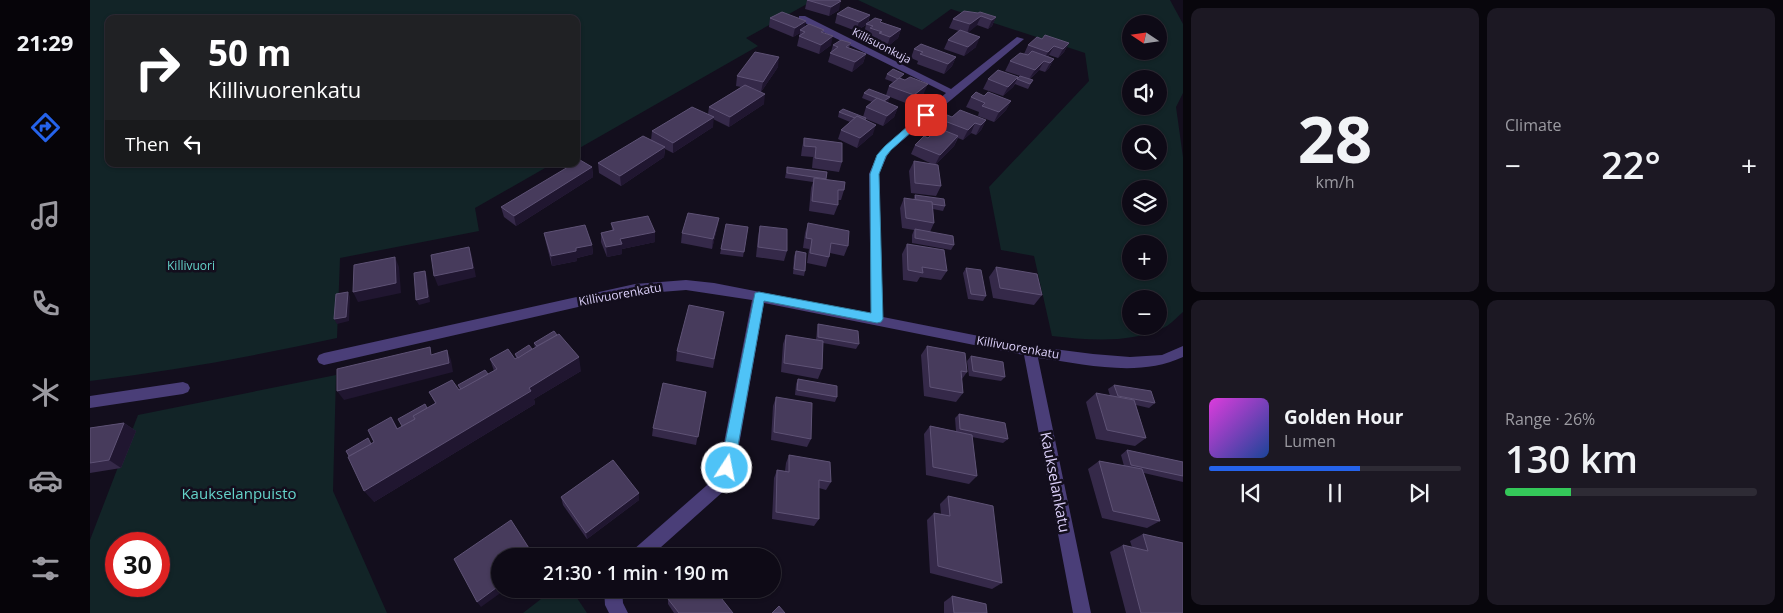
<!DOCTYPE html>
<meta charset="utf-8">
<style>
:root{--surface:#0e0a16;--page:#1c1823;--text:#f1f3f6;--muted:#9b9aa1;--line:#2e2b35;--accent:#2563eb}
body{margin:0;font-family:"Open Sans",sans-serif;background:var(--page);color:var(--text);height:100vh;display:flex;flex-direction:column;font-size:19px;white-space:nowrap}
*{box-sizing:border-box;margin:0}
p{font-size:16px;color:var(--muted)}
.icon{flex:none;width:28px;height:28px;fill:none;stroke:currentColor;stroke-width:2;stroke-linecap:round;stroke-linejoin:round}
.map{position:relative;flex:1;overflow:hidden}
.details{display:flex;flex-direction:column;gap:8px;padding:8px;background:#08060c;width:600px}
.details>*{flex:none}
.hud{position:absolute;left:15px;top:15px;width:475px;height:152px;border-radius:10px;box-shadow:0 1px 4px #0004,0 0 0 1px var(--line);background:#202124;color:#fff;overflow:hidden}
.needle{width:32px;rotate:283deg}
.fabs{position:absolute;left:1032px;top:15px;display:grid;gap:10px}
.fabs a{display:grid;place-items:center;width:45px;height:45px;border-radius:50%;background:var(--surface);box-shadow:0 1px 4px #0004,0 0 0 1px var(--line);font-size:25px}
.speed{position:absolute;left:15px;top:532px;display:flex;gap:10px;font-size:25px;font-weight:700;text-align:center}
.speed>*{display:grid;place-content:center;width:65px;height:65px;border-radius:50%;background:var(--surface);box-shadow:0 1px 4px #0004,0 0 0 1px var(--line);line-height:1}
.speed .limit{border:8px solid #d22;background:#fff;color:#111}
.pin{position:absolute;display:grid;place-items:center;width:42px;height:42px;color:#fff;margin:-21px;border-radius:10px;box-shadow:0 2px 8px #0006}
.me{position:absolute;width:55px;margin:-28px;rotate:11deg;stroke-linejoin:round;filter:drop-shadow(0 0 4px #0008)}
.turn{display:flex;align-items:center;gap:18px;height:105px;padding:0 20px;font-size:22px}
.turn .icon{width:65px;height:65px;stroke-width:2.5}
.turn b{display:block;font-size:35px;line-height:42px}
.then{display:flex;align-items:center;height:48px;padding:0 20px;background:#0003;gap:10px;font-size:19px}
.big{font-size:38px;font-weight:600;line-height:1.1}
.details .tile{flex:1;display:flex;flex-direction:column;justify-content:center;gap:8px;min-width:0;padding:0 18px;border-radius:10px;background:var(--page)}
.details .dial{align-items:center;gap:0}
.dial b{font-size:65px;line-height:1}
.song{display:flex;align-items:center;gap:15px}
.cover{width:60px;height:60px;border-radius:8px;background:linear-gradient(135deg,hsl(300 70% 55%),hsl(220 70% 35%))}
.played{height:5px;border-radius:2px;background:linear-gradient(90deg,var(--accent) 60%,var(--line) 60%)}
.keys{display:flex;justify-content:space-around;direction:ltr}
.heat{display:flex;justify-content:space-between;align-items:center;font-size:28px;direction:ltr}
.charge{height:8px;border-radius:4px;background:linear-gradient(90deg,#34c759 26%,var(--line) 0)}
.details .tiles{flex:1;display:grid;gap:8px;grid-template-columns:repeat(2,1fr)}
.trip{position:absolute;left:401px;top:548px;width:290px;height:50px;border-radius:25px;background:var(--surface);box-shadow:0 1px 4px #0004,0 0 0 1px var(--line);font-weight:600;line-height:50px;text-align:center}
main{display:flex;flex:1;min-height:0}
.tabs{display:flex;flex-direction:column;width:90px;justify-content:space-around;align-items:center;background:#060409;color:var(--muted)}
.tabs .icon{width:35px;height:35px}
.tabs .on{color:var(--accent)}
.tabs b{font-size:22px;color:var(--text)}
.map>svg:first-child{display:block}
.green{fill:#122427;fill-rule:evenodd}
.lines{fill:none;stroke-linecap:round;stroke-linejoin:round}
.minor{fill:#4a3e78;fill-rule:evenodd}
.wall{fill:#352949}
.shaded-wall{fill:#201630}
.building{fill:#473b5c;stroke:#5e5275}
.route{fill:#4fc3f7;stroke:#337fa1}
.labels{text-anchor:middle;dominant-baseline:central;stroke-width:5;stroke-linejoin:round;paint-order:stroke}
.far-street-label{font-size:11px;fill:#dcd0fa;stroke:#130e1d}
.park-label{font-size:12px;fill:#64d2c9;stroke:#130e1d}
.street-label{font-size:12px;fill:#dcd0fa;stroke:#130e1d}
.near-street-label{font-size:15px;fill:#dcd0fa;stroke:#130e1d}
.near-park-label{font-size:15px;fill:#64d2c9;stroke:#130e1d}
</style>
<main>
<nav class="tabs">
<b>21:29</b>
<svg class="icon on" aria-label="directions" viewBox="0 0 24 24"><path d="M12 3l9 9-9 9-9-9zM9 14v-3h6M13 9l2 2-2 2"/></svg>
<svg class="icon" aria-label="music" viewBox="0 0 24 24"><path d="M9 18V5l10-2v13"/><circle cx="6" cy="18" r="3"/><circle cx="16" cy="16" r="3"/></svg>
<svg class="icon" aria-label="phone" viewBox="0 0 24 24"><path d="M5 4h4l2 5-3 2q2 4 5 5l2-3 5 2v4C11 20 4 13 5 4z"/></svg>
<svg class="icon" aria-label="climate" viewBox="0 0 24 24"><path d="M12 3v18M4 7l16 10M4 17L20 7"/></svg>
<svg class="icon" aria-label="car" viewBox="0 0 24 24"><path d="M5 17H2v-5l4-1 3-4h7l3 4 3 1v5h-3M9 17h6M6 11h13"/><circle cx="7" cy="17" r="2"/><circle cx="17" cy="17" r="2"/></svg>
<svg class="icon" aria-label="filters" viewBox="0 0 24 24"><path d="M4 7h16M4 17h16"/><circle cx="9" cy="7" r="2"/><circle cx="15" cy="17" r="2"/></svg>
</nav>
<div class="map">
<svg width="1093" height="613" viewBox="0 0 1093 613">
<rect width="100%" height="100%" fill="#130e1d"/>
<g class="green">
<path d="M0,0h724l-68,38 12,8 -182,104v-131h-467v145h443l-77,44 4,23 -139,27 -3,80c-82,18 -164,33 -247,43z"/>
<path d="M768,0h312l13,24v69l-7,14 7,50v155c-6,5 -12,12 -18,15 -35,17 -76,13 -113,9l-18,-80 -33,-6 -12,-63 100,-106 -4,-28 -134,-44 -29,21zM1041,24h28v27h-28zM1041,79h28v27h-28zM1041,134h28v27h-28zM1041,189h28v27h-28zM1041,244h28v27h-28zM1041,299h28v27h-28z"/>
<path d="M246,375l-3,116 54,122h-297v-73l48,-125zM26,544h43v42h-43z"/>
<path d="M464,589h17l16,24h-64z"/>
</g>
<g class="lines">
<g class="minor">
<path d="M709,16h6l146,73 66,-52 7,2 -133,111 -4,6 -8,18 4,143 147,29 63,8 37,3 32,-2 21,-9v11c-45,21 -97,7 -145,1l53,255h-18l-49,-258 -260,-52 -29,165 -9,21 -75,67h-20l2,-6 81,-71 5,-11 33,-168 -66,-10 -51,4 -311,71 -5,-2 -2,-4 2,-4 5,-2 311,-69 51,-4 28,3 157,31 -2,-140 8,-19 8,-9 61,-53 -147,-73z"/>
<path d="M93,382l5,2 2,4 -2,4 -5,2 -93,14v-12z"/>
<path d="M514,589h18l1,14 5,10h-19l-4,-8z"/>
</g>
</g>
<g class="wall">
<path d="M717,0h31l1,10 -10,6 -24,-7z"/>
<path d="M874,11l32,6 -4,9 -4,3 -11,-4 -10,8 9,14 -12,9 -20,-7 4,-9 11,-9 -10,-3 4,-9z"/>
<path d="M747,14l33,1 -2,8 13,-1 20,7 -3,9 -11,9 -11,-4 1,-3 -9,-3v-2l-4,-2 2,-8 -10,6 -21,-8z"/>
<path d="M680,18l53,15 8,12 -12,9 -22,-8 3,-13 -7,4 -24,-10z"/>
<path d="M952,39l27,4 -5,9 -6,6 -9,-3 -1,1 6,3 -5,9 -4,4 -6,-2 -9,9 3,1 -5,9 -13,-5 -2,3 -10,9 -20,-7 5,-10 30,-2 2,-1 -15,-5 5,-10 14,-7 4,-9z"/>
<path d="M761,43l-2,5 17,6 -3,9 -11,9 -24,-10 5,-17z"/>
<path d="M824,49l42,8 -4,9 -8,8 -27,-10 1,-3 -7,-3z"/>
<path d="M688,67l-17,25 3,12 -35,23 -16,-8v8l-40,26 -8,-4 -1,8 -43,29 -22,-13 -1,-10 53,-23 1,-9 56,-17 1,-7 32,-20 -5,-1 1,-10z"/>
<path d="M797,74l15,4v1l22,14 -13,12 -21,-8 -3,6 11,4 -4,10 -11,9 -17,-7 -1,1 8,14 -16,14 -19,-9 3,-9 9,-8 -12,-5 1,-5 24,5 3,-10 6,-5 -10,-4 2,-5 22,2 3,-9 4,-4 -8,-3z"/>
<path d="M894,96l27,5 -5,9 -12,12 -16,-6 1,-4 -13,-5 5,-10z"/>
<path d="M862,117l34,3 -5,10 -5,5 -5,-2 -8,7 -5,-2 -4,8 -18,18 5,22 -5,10 -25,-3 -2,-22 5,-10 18,3 -21,-10 4,-9 13,-7 10,-10 4,-8z"/>
<path d="M714,138l38,24 -3,10 -27,-4 1,-11 -12,-1 1,-8z"/>
<path d="M502,167l1,10 -77,49 -12,-9 -3,-10z"/>
<path d="M697,167l40,5 -1,7 18,11 -3,10h-3v5l-4,10 -25,-4 2,-23 2,-6 -28,-4z"/>
<path d="M825,195l30,11 -2,5 -10,-2 1,14 -4,9 24,13 -3,5 -39,-7v-8l2,-5 -12,-2 -2,-20 4,-10 9,2z"/>
<path d="M629,218l-2,10 -5,21 -31,-6 1,-10z"/>
<path d="M521,223l44,19 -33,7v5l-15,3 -6,-15v-9l11,-3z"/>
<path d="M718,223l40,23 -4,10 -14,-3 -1,4 -3,10 -19,-4 2,-14 -6,-1 2,-15z"/>
<path d="M636,224l22,3 -5,30 -23,-3z"/>
<path d="M670,226l27,25 -3,10 -28,-4 2,-21z"/>
<path d="M454,233l48,12 1,9 -16,4v3l-25,5 -6,-23z"/>
<path d="M817,244l40,27 -6,9 -21,-3 -3,5 -14,-2 -1,-26z"/>
<path d="M706,251l9,20 -1,5 -11,-2 1,-18z"/>
<path d="M906,267l46,28 -8,10 -41,-7 -4,-21z"/>
<path d="M876,268l20,28 -3,5 -15,-2 -5,-26z"/>
<path d="M634,312l-11,56 -37,-7 1,-10z"/>
<path d="M728,324l41,20 -3,5 -33,-6 -1,26 -4,10 -37,-7 2,-28 3,-9 30,5 1,-11z"/>
<path d="M444,343l47,28 -47,28 1,5 -161,98 -2,-59 2,-1 17,-25 7,12 29,-21 8,-5 -6,-11 30,-2h1l-2,-5 30,-11 6,-3 -4,-12h25l1,-1 -1,-4 20,-6z"/>
<path d="M837,346l40,26 -5,7 1,14 -7,9 -32,-6 -3,-41z"/>
<path d="M881,356l34,21 -4,4 -32,-5 -2,-15z"/>
<path d="M708,379l39,18 -2,5 -40,-7 1,-11z"/>
<path d="M1024,385l41,18 -6,5 -13,-3 10,33 -11,8 -39,-7 -10,-37 10,-9 14,3 -2,-7z"/>
<path d="M616,392l-10,53 -44,-9 1,-8z"/>
<path d="M686,397l35,42 -4,8 -36,-7 2,-34z"/>
<path d="M869,414l49,25 -5,4 -31,-6 5,39 -8,8 -43,-9 -2,-41 6,-8 26,5 -1,-13z"/>
<path d="M34,423l12,8 -15,37 -31,5v-45z"/>
<path d="M1037,450l56,12v20l-39,-9 16,48 -13,7 -45,-10 -14,-49 11,-8 25,5 -3,-11z"/>
<path d="M699,455l42,27 -5,8 -7,-2v31l-5,7 -42,-7 2,-41 3,-8 8,1 1,-8z"/>
<path d="M549,493v7l-52,39 -24,-34 -2,-8z"/>
<path d="M858,496l54,87 -10,6 -62,-16 -3,-53 7,-7 7,1 -1,-10z"/>
<path d="M1053,534l40,79h-57l-16,-61 13,-7 9,2 -2,-6z"/>
<path d="M862,596l35,17h-43v-11z"/>
<path d="M578,599l65,14h-59l-6,-9z"/>
</g>
<g class="shaded-wall">
<path d="M751,1l-2,9 -10,6 2,-9z"/>
<path d="M780,15l-3,9 -11,7 3,-9z"/>
<path d="M891,16l-4,9 -10,9 3,-10z"/>
<path d="M906,17l-4,9 -4,3 4,-9z"/>
<path d="M716,21l-2,9h-4v3l-7,4 2,-9z"/>
<path d="M811,29l-3,9 -11,9 3,-10z"/>
<path d="M743,36l-2,9 -12,9 2,-9z"/>
<path d="M890,37l-4,10 -12,9 4,-9z"/>
<path d="M979,43l-5,9 -6,6 5,-9z"/>
<path d="M964,46l-5,9 -6,6 5,-9z"/>
<path d="M776,54l-3,9 -11,9 3,-10z"/>
<path d="M689,57l-1,10 -17,25 2,-10z"/>
<path d="M866,57l-4,9 -8,8 4,-10z"/>
<path d="M964,59l-5,9 -4,4 5,-9z"/>
<path d="M954,61l-5,9 -10,9 6,-9z"/>
<path d="M928,77l-5,10 -10,9 5,-9z"/>
<path d="M838,84l-4,9 -13,12 3,-10z"/>
<path d="M675,94l-1,10 -35,23 1,-10z"/>
<path d="M800,97l-2,5 -6,4 2,-5z"/>
<path d="M921,101l-5,9 -12,12 5,-10z"/>
<path d="M808,107l-4,10 -11,9 4,-10z"/>
<path d="M624,117l-1,10 -40,26v-10z"/>
<path d="M896,120l-5,10 -5,5 5,-10z"/>
<path d="M885,123l-4,10 -8,7 5,-10z"/>
<path d="M786,125l-3,9 -16,14 3,-10z"/>
<path d="M868,136l-4,10 -19,19 5,-10z"/>
<path d="M575,147l-1,10 -43,29 -1,-10z"/>
<path d="M502,167l1,10 -77,49 -2,-10z"/>
<path d="M629,218l-2,10 -5,21 1,-10z"/>
<path d="M565,232v10l-33,7v5l-15,3 -1,-10 14,-8z"/>
<path d="M502,245l1,9 -16,4v3l-25,5 -1,-10 25,-8z"/>
<path d="M379,247l3,9 4,21 -38,9 -4,-10z"/>
<path d="M305,257l4,10 2,26 -43,9 -5,-10z"/>
<path d="M335,271l2,5 3,26 -11,3 -3,-5z"/>
<path d="M258,292l2,5 -1,24 -12,3 -3,-5z"/>
<path d="M357,350l4,10 2,12 -109,28 -7,-9z"/>
<path d="M489,357l2,14 -47,28 1,5 -161,98 -10,-11 165,-103z"/>
<path d="M34,423l12,8 -15,37 -12,-8z"/>
<path d="M549,493v7l-52,39 -1,-6z"/>
<path d="M410,585v4h6l-25,18 -4,-5z"/>
</g>
<g class="building">
<path d="M717,0h31l3,1 -10,6z"/>
<path d="M758,7l22,8 -11,7 -22,-8z"/>
<path d="M874,11l14,2 2,-1 16,5 -4,3 -11,-4 -11,8 -17,-5z"/>
<path d="M692,12l24,9 -11,7 -25,-10z"/>
<path d="M785,18l7,2 -2,2 21,7 -11,8 -11,-4 3,-1 -12,-4 3,-2 -7,-2z"/>
<path d="M719,24l15,6 -3,2 12,4 -12,9 -22,-9 6,-4 -5,-2z"/>
<path d="M870,30l20,7 -12,10 -20,-7z"/>
<path d="M955,35l24,8 -6,6 -9,-3 -6,6 -20,-7 9,-8 5,2z"/>
<path d="M751,40l10,3 -5,4 20,7 -11,8 -25,-9 8,-6 -5,-2z"/>
<path d="M831,44l35,13 -8,7 -28,-10 3,-2 -9,-3z"/>
<path d="M942,51l22,8 -4,4 -6,-2 -9,9 -25,-9 10,-8 8,2z"/>
<path d="M665,52l24,5 -16,25 -26,-6z"/>
<path d="M803,69l11,5 -6,5 -11,-5z"/>
<path d="M908,70l20,7 -10,10 -20,-8z"/>
<path d="M930,76l13,4 -3,4 -13,-5z"/>
<path d="M820,77l18,7 -14,11 -25,-9 10,-8 6,2z"/>
<path d="M655,85l20,9 -35,23 -21,-10z"/>
<path d="M779,89l21,8 -6,4 -20,-8z"/>
<path d="M886,92l8,4 4,-4 23,9 -12,11 -17,-6 3,-3 -14,-6z"/>
<path d="M787,98l21,9 -11,9 -21,-9z"/>
<path d="M602,107l22,10 -41,26 -21,-12z"/>
<path d="M753,109l23,9 -1,2 -8,-4 -2,2 -16,-6z"/>
<path d="M870,110l26,10 -5,5 -6,-2 -7,7 -26,-10 5,-5 5,2z"/>
<path d="M767,116l19,9 -16,13 -19,-8z"/>
<path d="M848,128l20,8 -18,19 -25,-10 9,-9 4,2z"/>
<path d="M553,136l22,11 -45,29 -22,-13z"/>
<path d="M714,138l38,5v19l-27,-4 1,-11 -12,-1z"/>
<path d="M490,160l12,7 -78,49 -13,-9 72,-43h3v-2z"/>
<path d="M824,161l24,4 3,21 -26,-3z"/>
<path d="M697,167l40,5 -1,7 -39,-6z"/>
<path d="M724,178l31,4 -1,8h-6v15l-26,-4z"/>
<path d="M825,195l29,4 1,7 -13,-2v-2l-16,-2z"/>
<path d="M814,198l28,4 2,21 -28,-5z"/>
<path d="M598,213l31,5 -6,21 -31,-6z"/>
<path d="M558,216l7,16 -35,7 2,5 -16,3 -5,-14 13,-3 -3,-7z"/>
<path d="M718,223l41,8 -1,15 -17,-3 -2,14 -19,-4 2,-14 -6,-1z"/>
<path d="M636,224l22,3 -4,25 -23,-3z"/>
<path d="M495,225l7,20 -16,3v3l-25,5 -7,-23z"/>
<path d="M670,226l27,3v22l-29,-4z"/>
<path d="M825,229l38,7 1,9 -39,-7z"/>
<path d="M817,244l37,6 3,21 -25,-4 1,6 -15,-3z"/>
<path d="M379,247l4,21 -39,8 -3,-21z"/>
<path d="M706,251l10,2 -1,18 -11,-2z"/>
<path d="M305,257l1,26 -43,9 1,-27z"/>
<path d="M906,267l41,7 5,21 -42,-7z"/>
<path d="M876,268l15,2 5,26 -15,-2z"/>
<path d="M335,271l3,26 -12,3 -2,-27z"/>
<path d="M258,292l-2,25 -12,2 2,-25z"/>
<path d="M599,305l35,7 -10,47 -37,-8z"/>
<path d="M728,324l40,7 1,13 -41,-7z"/>
<path d="M464,331l3,4 -20,11 -3,-3z"/>
<path d="M469,334l20,23 -50,31 2,3 -167,100 -16,-34 26,-15 -6,-12 23,-13 6,12 18,-10 -2,-3 23,-13 -7,-11 23,-12 7,10 38,-21 -7,-10 18,-10 7,10z"/>
<path d="M696,335l37,6 -1,28 -38,-6z"/>
<path d="M439,345l3,4 -14,9 -3,-4z"/>
<path d="M837,346l38,7 2,19 -6,-1 2,22 -33,-6z"/>
<path d="M340,347l1,8 16,-5 2,13 -112,28v-22z"/>
<path d="M881,356l32,6 2,15 -32,-6z"/>
<path d="M395,370l3,4 -27,15 -3,-4z"/>
<path d="M708,379l39,7v11l-40,-7z"/>
<path d="M573,383l43,9 -8,45 -45,-9z"/>
<path d="M1024,385l37,6 4,12 -37,-7z"/>
<path d="M1006,393l38,7 12,38 -39,-8z"/>
<path d="M686,397l36,6 -1,36 -37,-7z"/>
<path d="M335,404l2,4 -14,8 2,3 -13,7 -4,-7z"/>
<path d="M869,414l46,9 3,16 -48,-10z"/>
<path d="M34,423l-15,37 -19,3v-35z"/>
<path d="M840,426l42,9 5,41 -44,-9z"/>
<path d="M278,438l3,6 -22,12 -3,-5z"/>
<path d="M1037,450l56,12v14l-52,-11z"/>
<path d="M699,455l41,7 1,20 -12,-2v39l-43,-7 1,-42 12,2z"/>
<path d="M523,460l26,33 -53,40 -25,-36z"/>
<path d="M1009,461l43,8 18,52 -47,-10z"/>
<path d="M858,496l45,10 9,77 -64,-17 -4,-53 16,3z"/>
<path d="M421,520l23,36h-34v29l-23,17 -23,-43z"/>
<path d="M1053,534l40,9v70h-42l-18,-68 25,6z"/>
<path d="M590,589h34l19,24h-54l-11,-14z"/>
<path d="M862,596l34,8 1,9h-33z"/>
<path d="M689,606l6,7h-13z"/>
</g>
<path class="route" d="M833,113l7,2 -39,35 -5,6 -7,18 4,145 -2,3 -4,1 -113,-22 -30,167 -2,5 -5,2 -5,-2 -2,-5 35,-175 4,-1 112,21 -1,-139 7,-19 8,-9z"/>
<g class="labels">
<g class="far-street-label">
<text transform="translate(792 45) rotate(27)">Killisuonkuja</text>
</g>
<g class="park-label">
<text x="101" y="265">Killivuori</text>
</g>
<g class="street-label">
<text transform="translate(530 294) rotate(-10)">Killivuorenkatu</text>
<text transform="translate(928 347) rotate(10)">Killivuorenkatu</text>
</g>
<g class="near-street-label">
<text transform="translate(966 482) rotate(79)">Kaukselankatu</text>
</g>
<g class="near-park-label">
<text x="149" y="493">Kaukselanpuisto</text>
</g>
</g>
</svg>
<div class="fabs">
<a><svg class="needle" viewBox="-14 -14 28 28"><path d="M0-13l5 13h-10z" fill="#e53935"/><path d="M0 13l5-13h-10z" fill="#9b9aa1"/></svg></a>
<a><svg class="icon" aria-label="sound" viewBox="0 0 24 24"><path d="M4 9h4l5-4v14l-5-4H4zM17 9q2 3 0 6"/></svg></a>
<a><svg class="icon" aria-label="search" viewBox="0 0 24 24"><circle cx="10" cy="10" r="6"/><path d="M15 15l6 6"/></svg></a>
<a><svg class="icon" aria-label="layers" viewBox="0 0 24 24"><path d="M12 4l9 5-9 5-9-5zM3 14l9 5 9-5"/></svg></a>
<a>+</a>
<a>−</a>
</div>
<div class="speed"><div class="limit">30</div></div>
<div class="pin" style="left:836px;top:115px;background:#d93025"><svg class="icon" aria-label="arrive" viewBox="0 0 24 24"><path d="M6 21V4h12l-3 4 3 4H6"/></svg></div>
<svg class="me" style="left:637px;top:468px" viewBox="-20 -20 40 40"><circle r="17" fill="#4fc3f7" stroke="#fff" stroke-width="3"/><path d="M0-11L8 9 0 5-8 9z" fill="#fff"/></svg>
<div class="trip">21:30 · 1 min · 190 m</div>
<div class="hud">
<div class="turn"><svg class="icon" aria-label="right" viewBox="0 0 24 24"><path d="M7 20v-9h11M14 6l5 5-5 5"/></svg><div><b>50 m</b>Killivuorenkatu</div></div>
<div class="then">Then<svg class="icon" aria-label="left" viewBox="0 0 24 24"><path d="M17 20v-9H6M10 6l-5 5 5 5"/></svg></div>
</div>
</div>
<section class="details">
<div class="tiles">
<div class="tile dial"><b>28</b><p>km/h</p></div>
<div class="tile"><p>Climate</p>
<div class="heat"><a>−</a><b class="big">22°</b><a>+</a></div>
</div>
<div class="tile">
<div class="song"><i class="cover"></i><div><b>Golden Hour</b><p>Lumen</p></div></div>
<div class="played"></div>
<div class="keys"><svg class="icon" aria-label="previous" viewBox="0 0 24 24"><path d="M18 5L8 12l10 7zM5 5v14"/></svg><svg class="icon" aria-label="pause" viewBox="0 0 24 24"><path d="M8 5v14M16 5v14"/></svg><svg class="icon" aria-label="next" viewBox="0 0 24 24"><path d="M6 5l10 7-10 7zM19 5v14"/></svg></div>
</div>
<div class="tile"><p>Range · 26%</p><b class="big">130 km</b><div class="charge"></div></div>
</div>
</section>
</main>
